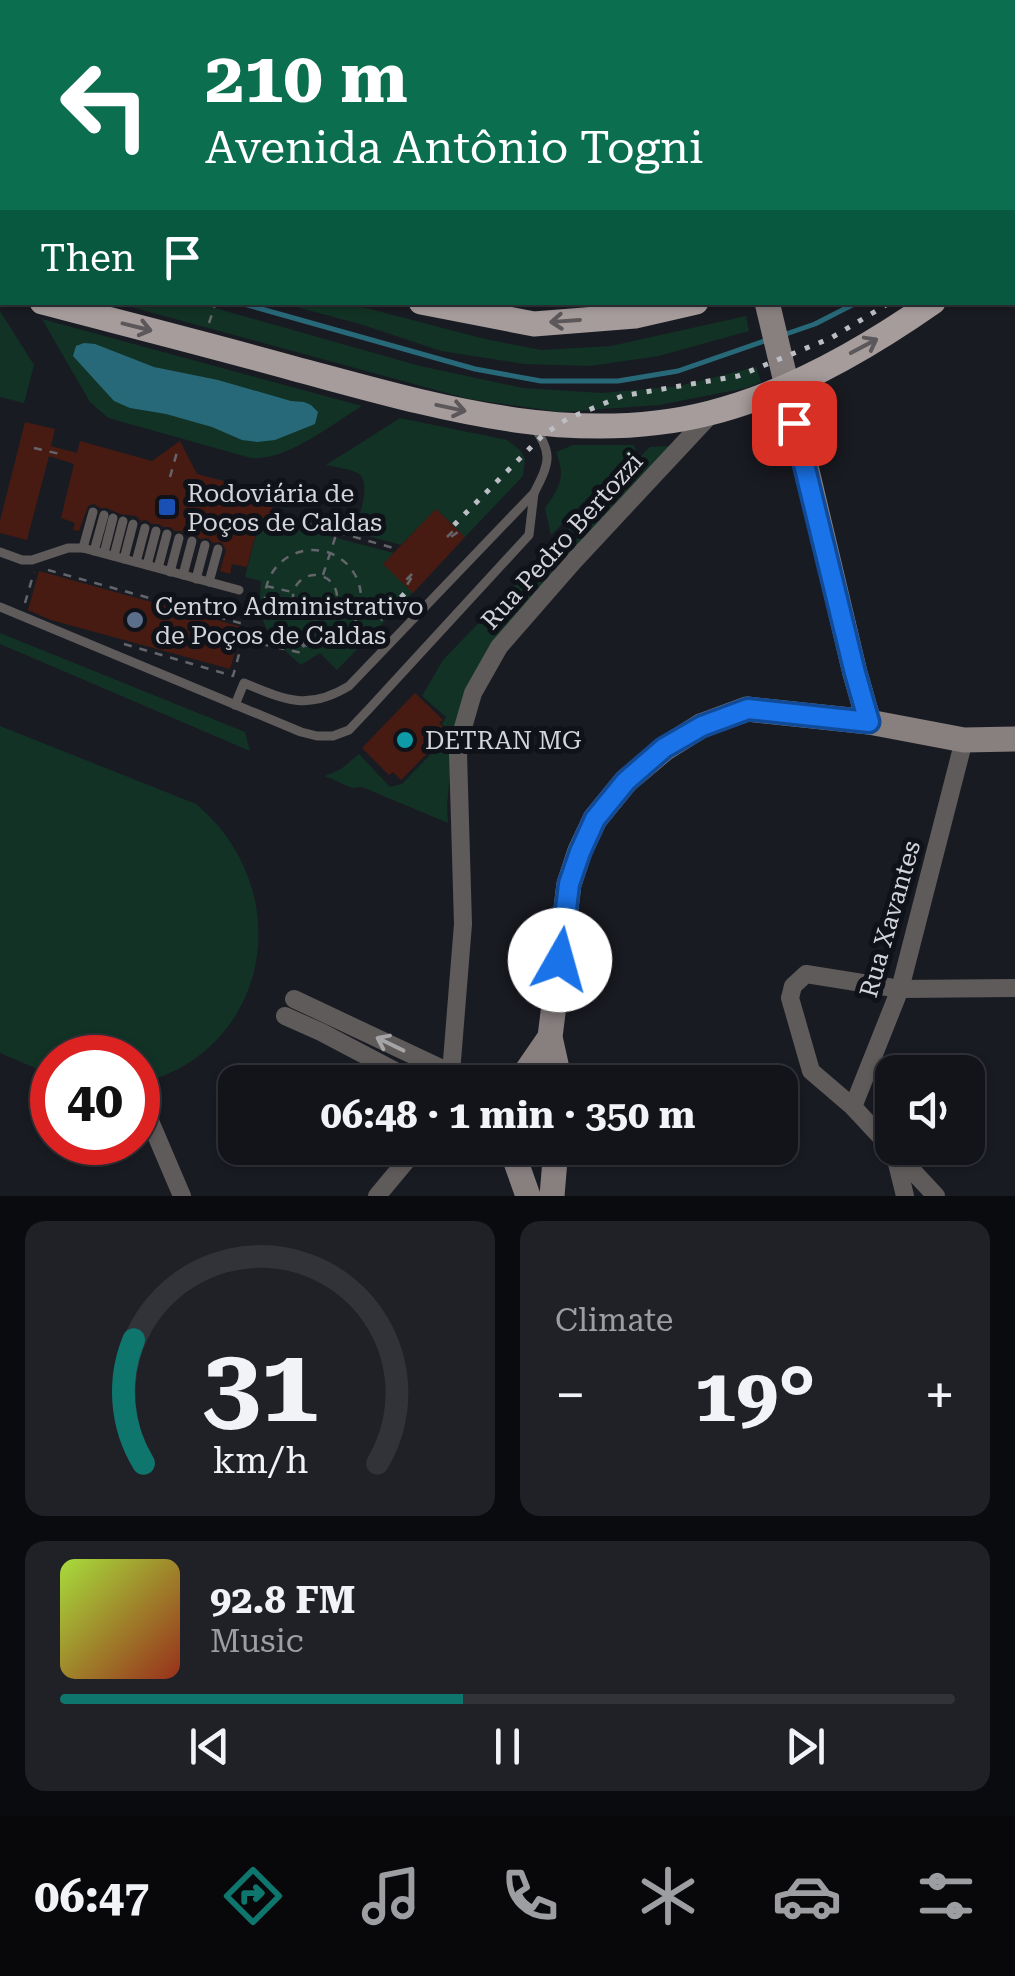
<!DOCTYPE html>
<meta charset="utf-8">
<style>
:root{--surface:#13141a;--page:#202127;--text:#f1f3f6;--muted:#9d9ea2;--line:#323339;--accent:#0f766e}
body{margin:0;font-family:"Roboto Serif",serif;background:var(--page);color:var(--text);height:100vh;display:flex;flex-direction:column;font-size:38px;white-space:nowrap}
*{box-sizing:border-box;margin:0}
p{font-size:32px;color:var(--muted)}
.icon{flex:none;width:55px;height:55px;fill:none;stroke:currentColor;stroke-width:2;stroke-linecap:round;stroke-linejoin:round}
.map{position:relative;height:1196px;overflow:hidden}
.side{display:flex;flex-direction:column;gap:25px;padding:25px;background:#0a0b0e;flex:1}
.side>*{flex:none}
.banner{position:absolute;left:0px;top:0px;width:1015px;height:305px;box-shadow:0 2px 8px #0004,0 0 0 2px var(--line);background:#0b6e4f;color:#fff;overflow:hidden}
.tools{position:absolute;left:875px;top:1055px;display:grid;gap:20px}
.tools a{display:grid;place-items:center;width:110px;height:110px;border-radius:20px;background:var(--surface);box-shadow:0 2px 8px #0004,0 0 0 2px var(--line);font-size:50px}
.speed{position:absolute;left:30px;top:1035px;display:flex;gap:20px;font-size:50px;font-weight:700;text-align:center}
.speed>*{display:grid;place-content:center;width:130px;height:130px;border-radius:50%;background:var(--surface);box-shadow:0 2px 8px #0004,0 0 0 2px var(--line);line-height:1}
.speed .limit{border:15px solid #d22;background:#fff;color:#111}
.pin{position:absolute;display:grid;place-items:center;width:85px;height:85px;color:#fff;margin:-42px;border-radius:20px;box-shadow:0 5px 15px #0006}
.me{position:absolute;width:110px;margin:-55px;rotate:7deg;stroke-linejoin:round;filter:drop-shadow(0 0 8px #0008)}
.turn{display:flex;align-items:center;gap:35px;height:210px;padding:0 40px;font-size:45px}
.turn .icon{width:130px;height:130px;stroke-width:2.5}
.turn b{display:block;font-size:70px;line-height:85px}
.then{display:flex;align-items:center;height:95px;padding:0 40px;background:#0003;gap:20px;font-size:38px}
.big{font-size:75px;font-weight:700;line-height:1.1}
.side .tile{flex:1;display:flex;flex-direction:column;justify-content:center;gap:15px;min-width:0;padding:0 35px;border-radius:20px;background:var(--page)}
.side .dial{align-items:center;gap:0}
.dial svg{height:260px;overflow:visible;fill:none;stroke:var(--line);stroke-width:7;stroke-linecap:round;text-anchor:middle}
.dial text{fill:var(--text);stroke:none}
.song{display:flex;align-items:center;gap:30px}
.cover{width:120px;height:120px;border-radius:15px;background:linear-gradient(135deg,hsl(80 70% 55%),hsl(10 70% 35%))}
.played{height:10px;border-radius:5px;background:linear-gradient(90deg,var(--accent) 45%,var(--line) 45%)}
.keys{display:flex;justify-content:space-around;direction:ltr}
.heat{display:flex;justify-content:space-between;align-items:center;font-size:55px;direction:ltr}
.side .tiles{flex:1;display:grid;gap:25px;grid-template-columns:1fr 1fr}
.tile:last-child{grid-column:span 2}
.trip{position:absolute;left:218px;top:1065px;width:580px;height:100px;border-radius:20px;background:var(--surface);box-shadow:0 2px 8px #0004,0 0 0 2px var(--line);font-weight:700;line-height:100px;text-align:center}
.menu{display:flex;height:160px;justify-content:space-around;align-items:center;background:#08080a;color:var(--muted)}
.menu .icon{width:70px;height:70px}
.menu .active{color:var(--accent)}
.menu b{font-size:45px;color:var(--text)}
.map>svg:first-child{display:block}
.green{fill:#123225}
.water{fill:#286979}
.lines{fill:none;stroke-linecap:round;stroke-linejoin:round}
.stream{stroke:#286979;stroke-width:5}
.building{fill:#471b12}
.path{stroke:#63656b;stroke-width:2.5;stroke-dasharray:8 8;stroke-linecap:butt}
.lane{stroke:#605b5b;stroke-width:9}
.street{stroke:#605b5b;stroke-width:18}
.secondary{stroke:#887f7f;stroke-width:25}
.primary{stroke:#a69c9b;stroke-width:25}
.rail{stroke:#bcbec3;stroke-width:5;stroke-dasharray:5 10;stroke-linecap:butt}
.oneway{stroke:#5b575a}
.oneway2{stroke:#a5a4a7}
.route-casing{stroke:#114b97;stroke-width:25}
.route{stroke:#1a73e8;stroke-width:18}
.transit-dot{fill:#1a4fb4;stroke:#101219;stroke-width:4}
.service-dot{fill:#5c6f8a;stroke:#101219;stroke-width:4}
.culture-dot{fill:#0f9aa8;stroke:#101219;stroke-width:4}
.labels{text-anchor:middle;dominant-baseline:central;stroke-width:10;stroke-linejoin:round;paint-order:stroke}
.poi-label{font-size:25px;fill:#d3d5da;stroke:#101219;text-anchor:start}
.street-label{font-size:25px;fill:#d3d5da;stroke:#101219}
</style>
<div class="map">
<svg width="1015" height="1196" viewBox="0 0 1015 1196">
<rect width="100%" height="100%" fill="#191b22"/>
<g class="green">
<path d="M116,303h81l223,63 103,22 79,5 77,-7 77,-19 5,15 -15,6 -87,17 -98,7 -92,-13z"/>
<path d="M281,303h66l138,36 56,11 70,-4 135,-30 3,15 -90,25 -69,10 -66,-2 -83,-13 -81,-27z"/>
<path d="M0,311l34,54 -10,38 -24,-6z"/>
<path d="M42,319l320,87c-31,19 -75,55 -111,52l-132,-37 -12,-4 -17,-15z"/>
<path d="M400,418l107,22 14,11 4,8 -2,17 -58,61 -29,-28 -35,36 -47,-13c4,-13 18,-47 5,-58 -7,-5 -24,-7 -33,-9z"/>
<path d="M573,445h60l3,4 -85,86 -6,-27c15,-21 21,-31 11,-56z"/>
<path d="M670,446l-179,208 -37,81 -7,70 1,18 -86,-36 -10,1 -27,-12 16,-7 18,-15 31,33 12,-3 49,-51 -9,-9 4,-7 -24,-21 21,-36 178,-185 29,-28z"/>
<path d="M260,518l134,35 -11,11 30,28 -76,78 -17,-17 -19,12c-33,-30 -44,-37 -40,-84l-16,-4z"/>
<path d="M0,633l245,99 5,19 -250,-107z"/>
<path d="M0,726l196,78c103,86 75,248 -58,280v-26h-86v17l-52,-22z"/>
</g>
<path class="water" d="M84,343l11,1 59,23 64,13 73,21 13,1 7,3 7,7 -3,12 -40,16 -18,2 -15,-2 -30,-13 -46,-13 -36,-6 -16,-7 -41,-45 3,-10z"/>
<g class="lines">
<g class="stream">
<path d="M1012,164l3,-3"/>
<path d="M0,242h2"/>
<path d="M237,302l238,67 66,12h77l60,-10 89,-31"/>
<path d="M783,335l32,-11 43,-22"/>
</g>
</g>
<g class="building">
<path d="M25,422l30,7 -4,17 26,7 3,-12 72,20 28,-20 17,33 69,18 -3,13 15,4 -4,12 -14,-3 -13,49 -15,-3 -2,10 -10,-3 6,-21 -5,-8 -8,1 -5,-5 -8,1 -7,-6 -6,2 -5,-4h-7l-5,-4h-7l-4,-3h-7l-6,-4 -5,1 -5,-5 -16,-2 -13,-6h-7l-6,-4 -6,2 -9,25 -6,-1 2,-7 -14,-5 13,-54 -25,-8 -22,84 -27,-7v-12z"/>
<path d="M436,509l29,28 -52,56 -30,-29z"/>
<path d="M39,571l203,56 -12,42 -179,-49 -23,-10z"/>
<path d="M415,693l28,27 -4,3 9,9 -47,48 -8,-8 -4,3 -27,-27z"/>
</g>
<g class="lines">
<g class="path">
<path d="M209,323l7,-21"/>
<path d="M34,448l26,6"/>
<path d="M170,477l7,-25"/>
<path d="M276,515l121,34"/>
<path d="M447,537l8,-8 3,3 -10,7"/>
<circle cx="313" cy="598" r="48"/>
<path d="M48,570l199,55 -4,15 59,13 8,-35"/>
<path d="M412,574l-8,8 3,3 6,-10"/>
<path d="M323,575l13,-40"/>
<circle cx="315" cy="597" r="22"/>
<path d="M266,586l26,6"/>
<path d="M337,602l40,40"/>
<path d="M25,603l9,-31"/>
<path d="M124,644l109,32 10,-36"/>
</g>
<g class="lane">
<path d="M989,0v2"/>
<path d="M1012,56l3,4"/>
<path d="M83,548l10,-36"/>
<path d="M94,551l10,-36"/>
<path d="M0,552l22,8h10l36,-12h15l156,42"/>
<path d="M104,553l9,-35"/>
<path d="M114,556l9,-35"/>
<path d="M124,559l9,-35"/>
<path d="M136,562l9,-34"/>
<path d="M147,565l9,-34"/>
<path d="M158,568l9,-34"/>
<path d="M170,572l9,-34"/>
<path d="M183,575l9,-34"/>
<path d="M196,579l9,-34"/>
<path d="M209,582l9,-33"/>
<path d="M0,607l301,125 16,4h16l16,-6 19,-20 161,-175 5,-42"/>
<path d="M235,705l9,-22c41,17 64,28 105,3l185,-193c15,-29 20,-40 -1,-67"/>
</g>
<g class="street">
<path d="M580,0l4,2"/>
<path d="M811,2l5,-2"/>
<path d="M294,999l157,74 29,9"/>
<path d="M285,1016l36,16 95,50"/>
<path d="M451,1073l12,-149 -5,-171 2,-15 13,-45 26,-46 74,-85 139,-149"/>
<path d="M853,1107l47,-118 64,-249"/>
<path d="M150,1121l32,75"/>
<path d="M510,1148l46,7"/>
<path d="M894,1151l11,45"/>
<path d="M377,1196l40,-48"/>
<path d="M936,1196l-83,-89 -42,-36 -21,-73 3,-12 13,-12 94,15 115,-1"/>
</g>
<g class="secondary">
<path d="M57,2l1,-2"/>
<path d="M837,2l2,-2"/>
<path d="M0,63l2,-1"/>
<path d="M767,302l88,371 14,49"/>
<path d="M519,1082l31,-45"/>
<path d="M560,1082l-10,-45 19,-153 11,-33 15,-32 31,-38 38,-32 37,-23 46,-17 122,13 95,18 51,-1"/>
<path d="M511,1148l17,48"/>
<path d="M552,1196l4,-48"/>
</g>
<g class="primary">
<path d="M1012,78l3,-4"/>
<path d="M0,167l2,2"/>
<path d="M1012,239l3,-2"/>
<path d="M0,292l2,1"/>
<path d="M42,302c84,22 167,43 250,66 135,36 277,81 418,45 80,-20 156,-64 223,-111"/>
<path d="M421,302l113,22 101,-8 61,-14"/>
</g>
<g class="rail">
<path d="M1012,196l3,-3"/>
<path d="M454,525l89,-90 24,-16 55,-23 116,-20 93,-38 60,-36"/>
<path d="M380,619l29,-30"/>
</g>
</g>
<defs><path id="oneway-shaft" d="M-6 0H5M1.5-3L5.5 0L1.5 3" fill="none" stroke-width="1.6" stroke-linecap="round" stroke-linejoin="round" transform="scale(2.5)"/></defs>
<g class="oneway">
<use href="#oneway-shaft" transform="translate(565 321) rotate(176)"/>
<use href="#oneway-shaft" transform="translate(137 327) rotate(14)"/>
<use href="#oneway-shaft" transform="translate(864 346) rotate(-28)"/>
<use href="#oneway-shaft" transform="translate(451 408) rotate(12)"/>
</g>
<use class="oneway2" href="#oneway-shaft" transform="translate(390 1044) rotate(-154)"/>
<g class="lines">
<g class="route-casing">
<path id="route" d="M560,960l9,-76 11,-32 15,-33 31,-38 38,-33 38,-22 46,-17 121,13 -14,-49 -61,-250"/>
</g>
<use href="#route" class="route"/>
</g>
<rect class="transit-dot" x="157" y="497" width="20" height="20" rx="5"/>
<circle class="service-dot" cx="135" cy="620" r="10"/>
<circle class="culture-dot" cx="405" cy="740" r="10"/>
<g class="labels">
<g class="poi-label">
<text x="187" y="493">Rodoviária de<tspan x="187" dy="29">Poços de Caldas</tspan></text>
<text x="155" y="606">Centro Administrativo<tspan x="155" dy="29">de Poços de Caldas</tspan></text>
<text x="425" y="740">DETRAN MG</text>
</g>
<g class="street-label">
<text transform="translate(562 541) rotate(-48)">Rua Pedro Bertozzi</text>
<text transform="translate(890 919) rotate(-74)">Rua Xavantes</text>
</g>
</g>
</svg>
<div class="tools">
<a><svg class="icon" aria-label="sound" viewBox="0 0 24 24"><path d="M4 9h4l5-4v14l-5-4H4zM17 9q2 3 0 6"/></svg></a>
</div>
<div class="speed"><div class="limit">40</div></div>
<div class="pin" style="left:794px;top:423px;background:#d93025"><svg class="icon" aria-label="arrive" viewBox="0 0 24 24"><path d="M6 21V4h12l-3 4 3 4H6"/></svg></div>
<svg class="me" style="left:560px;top:960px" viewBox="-20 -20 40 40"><circle r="19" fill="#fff"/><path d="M0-13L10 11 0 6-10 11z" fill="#1a73e8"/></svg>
<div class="trip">06:48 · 1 min · 350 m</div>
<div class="banner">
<div class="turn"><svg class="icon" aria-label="left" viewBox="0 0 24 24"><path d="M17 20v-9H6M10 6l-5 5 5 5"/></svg><div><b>210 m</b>Avenida Antônio Togni</div></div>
<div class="then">Then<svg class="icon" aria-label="arrive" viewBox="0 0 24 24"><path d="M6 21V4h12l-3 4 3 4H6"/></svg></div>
</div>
</div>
<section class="side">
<div class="tiles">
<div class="tile dial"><svg viewBox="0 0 100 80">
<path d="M14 69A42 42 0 1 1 86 69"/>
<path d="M14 69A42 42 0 0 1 11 31" stroke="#0f766e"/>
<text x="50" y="56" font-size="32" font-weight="700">31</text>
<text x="50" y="72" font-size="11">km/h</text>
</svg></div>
<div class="tile"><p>Climate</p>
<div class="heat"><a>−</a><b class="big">19°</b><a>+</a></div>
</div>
<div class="tile">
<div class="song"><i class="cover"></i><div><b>92.8 FM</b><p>Music</p></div></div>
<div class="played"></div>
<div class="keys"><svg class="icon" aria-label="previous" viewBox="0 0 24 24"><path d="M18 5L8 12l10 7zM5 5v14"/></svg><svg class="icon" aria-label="pause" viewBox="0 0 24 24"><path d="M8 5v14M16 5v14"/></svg><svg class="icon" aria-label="next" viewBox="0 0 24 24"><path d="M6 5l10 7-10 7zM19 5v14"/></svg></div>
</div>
</div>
</section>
<nav class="menu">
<b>06:47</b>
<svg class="icon active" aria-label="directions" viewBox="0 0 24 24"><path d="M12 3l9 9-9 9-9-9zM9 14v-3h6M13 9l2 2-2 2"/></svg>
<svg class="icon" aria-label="music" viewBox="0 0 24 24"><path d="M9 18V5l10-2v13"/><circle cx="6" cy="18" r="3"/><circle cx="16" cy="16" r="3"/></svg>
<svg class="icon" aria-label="phone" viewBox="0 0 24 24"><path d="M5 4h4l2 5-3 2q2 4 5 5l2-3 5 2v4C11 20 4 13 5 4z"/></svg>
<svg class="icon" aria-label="climate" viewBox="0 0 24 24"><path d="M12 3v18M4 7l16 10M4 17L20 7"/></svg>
<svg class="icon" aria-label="car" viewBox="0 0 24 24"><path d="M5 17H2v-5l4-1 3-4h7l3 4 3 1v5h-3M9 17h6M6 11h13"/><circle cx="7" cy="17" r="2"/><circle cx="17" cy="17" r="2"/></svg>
<svg class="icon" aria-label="filters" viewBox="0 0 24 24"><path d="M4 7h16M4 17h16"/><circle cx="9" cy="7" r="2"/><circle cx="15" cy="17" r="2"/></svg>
</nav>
